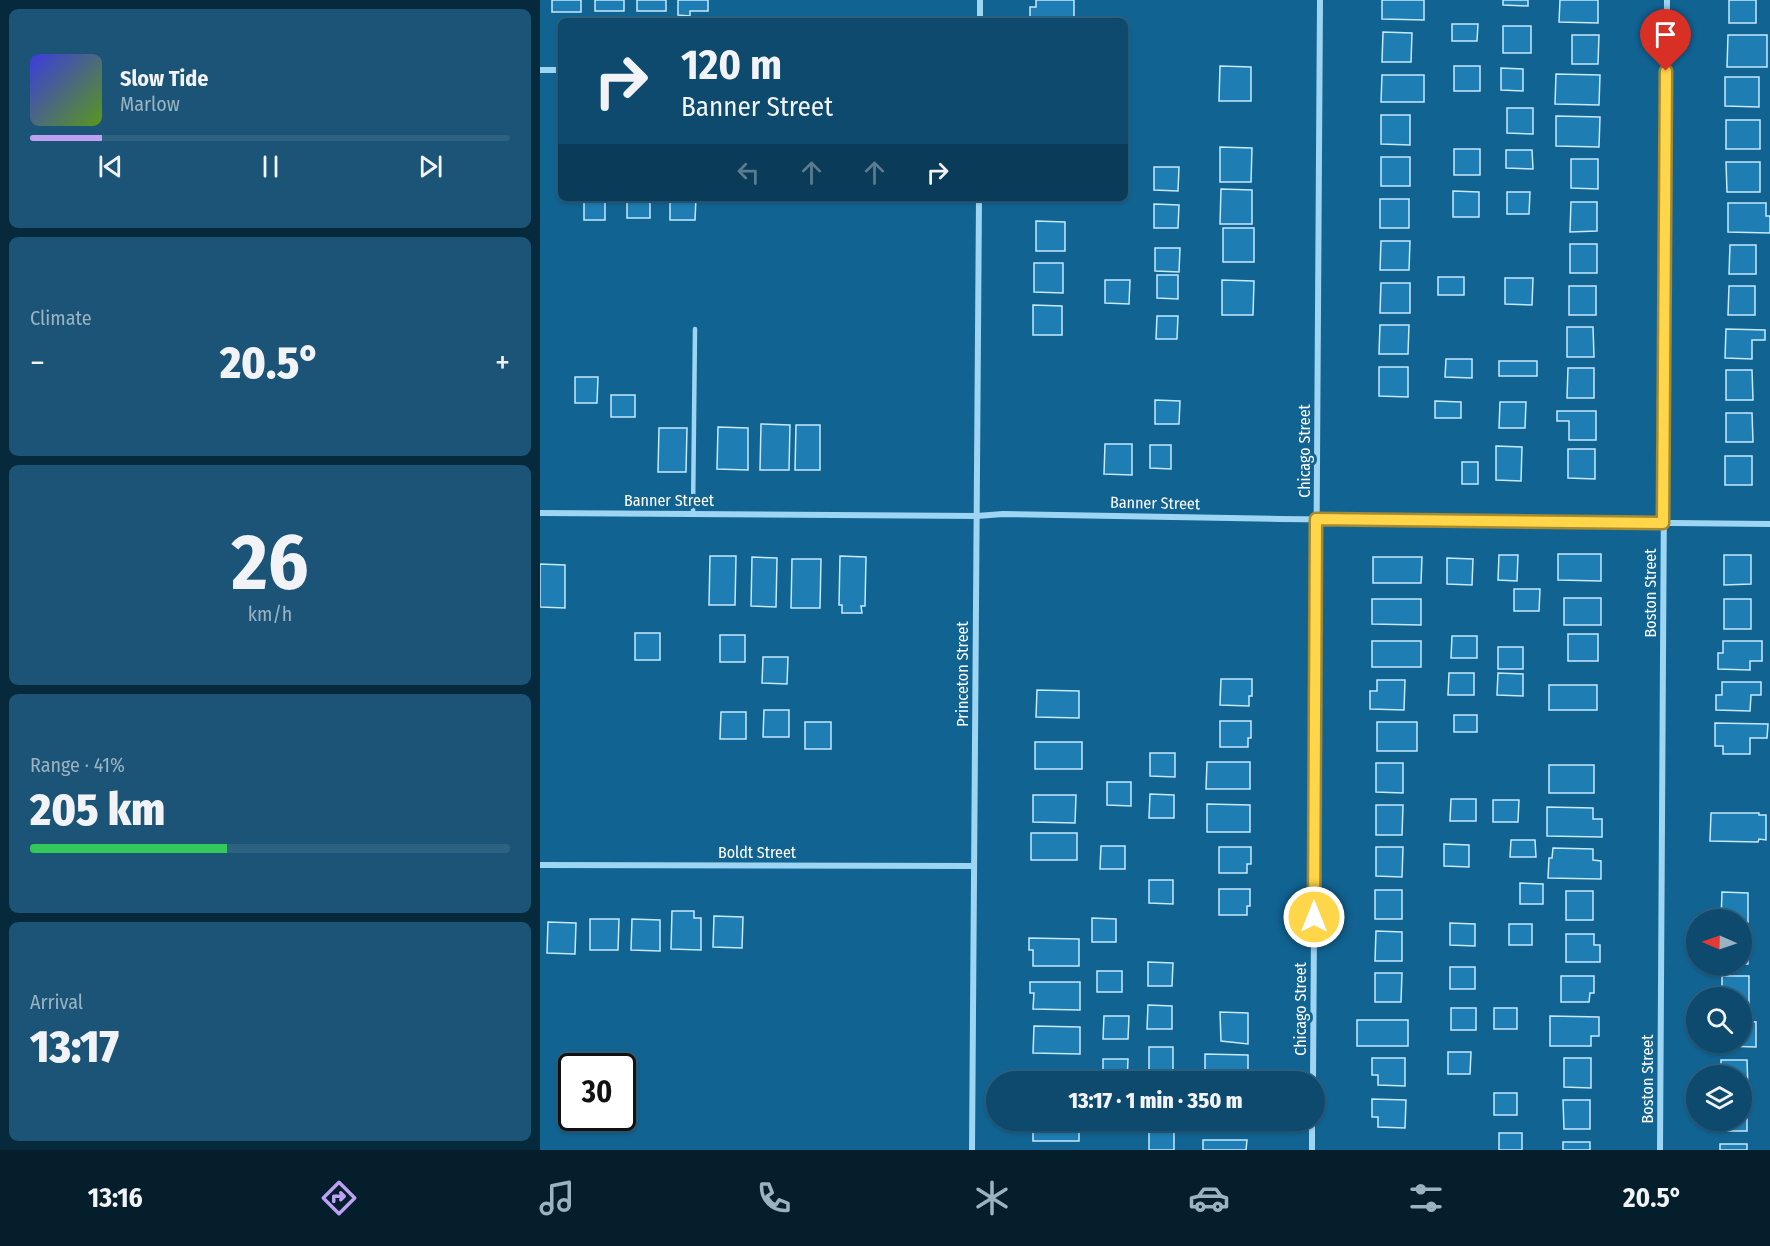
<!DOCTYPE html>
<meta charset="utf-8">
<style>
:root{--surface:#0d4a6e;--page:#1b5476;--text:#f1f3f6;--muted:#9ab3c2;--line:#2d6281;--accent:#bca0f2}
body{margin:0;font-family:"Fira Sans Condensed",sans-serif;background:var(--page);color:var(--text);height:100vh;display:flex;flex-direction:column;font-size:22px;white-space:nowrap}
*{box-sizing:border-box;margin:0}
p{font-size:20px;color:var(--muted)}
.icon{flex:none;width:33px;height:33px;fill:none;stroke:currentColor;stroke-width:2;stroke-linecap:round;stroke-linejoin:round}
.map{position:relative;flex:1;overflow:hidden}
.side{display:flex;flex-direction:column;gap:9px;padding:9px;background:#07293c;width:540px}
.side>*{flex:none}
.top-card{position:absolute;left:18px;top:18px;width:570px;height:183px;border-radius:9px;box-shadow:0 2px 4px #0004,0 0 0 2px var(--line);background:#0d4a6e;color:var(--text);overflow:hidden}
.needle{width:39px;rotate:272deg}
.buttons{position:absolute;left:1146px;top:909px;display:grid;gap:12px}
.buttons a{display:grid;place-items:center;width:66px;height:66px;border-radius:50%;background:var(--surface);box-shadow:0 2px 4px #0004,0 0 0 2px var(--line);font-size:30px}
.speed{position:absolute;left:18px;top:1053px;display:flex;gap:12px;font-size:30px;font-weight:700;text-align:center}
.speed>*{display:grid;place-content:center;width:78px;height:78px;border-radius:50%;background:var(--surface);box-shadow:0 2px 4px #0004,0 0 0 2px var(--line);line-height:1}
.speed .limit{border:3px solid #111;border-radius:9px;background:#fff;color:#111}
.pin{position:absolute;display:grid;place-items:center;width:51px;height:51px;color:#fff;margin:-62px -26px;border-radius:50% 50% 50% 0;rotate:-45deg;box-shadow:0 0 6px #0007}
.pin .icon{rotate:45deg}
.me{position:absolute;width:66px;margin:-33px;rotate:0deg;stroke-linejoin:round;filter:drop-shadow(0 0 4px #0008)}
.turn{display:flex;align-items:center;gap:21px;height:126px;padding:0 24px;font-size:27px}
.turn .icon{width:78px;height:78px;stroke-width:2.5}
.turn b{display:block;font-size:42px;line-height:51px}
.lanes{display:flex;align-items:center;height:57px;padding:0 24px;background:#0003;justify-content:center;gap:30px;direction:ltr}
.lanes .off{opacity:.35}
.big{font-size:45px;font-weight:800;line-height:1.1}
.side .tile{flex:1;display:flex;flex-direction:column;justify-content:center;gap:9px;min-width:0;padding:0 21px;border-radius:9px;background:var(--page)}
.side .dial{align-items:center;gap:0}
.dial b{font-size:78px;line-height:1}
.song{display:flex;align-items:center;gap:18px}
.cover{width:72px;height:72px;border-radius:9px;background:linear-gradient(135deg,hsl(240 70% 55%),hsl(90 70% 35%))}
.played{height:6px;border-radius:3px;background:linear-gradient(90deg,var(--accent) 15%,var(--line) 15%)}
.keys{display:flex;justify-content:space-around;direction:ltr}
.heat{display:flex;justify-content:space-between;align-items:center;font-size:33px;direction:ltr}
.charge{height:9px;border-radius:4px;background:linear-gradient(90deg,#34c759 41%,var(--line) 0)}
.trip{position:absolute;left:446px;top:1071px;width:339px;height:60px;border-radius:30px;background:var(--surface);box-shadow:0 2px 4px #0004,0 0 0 2px var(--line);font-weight:800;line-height:60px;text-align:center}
.dock{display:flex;height:96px;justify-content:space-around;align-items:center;background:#051e2c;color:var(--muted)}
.dock .icon{width:42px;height:42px}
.dock .current{color:var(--accent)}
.dock b{font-size:27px;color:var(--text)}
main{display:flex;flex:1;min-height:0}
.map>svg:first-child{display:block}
.building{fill:#1e7db2;stroke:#c5e9fd;stroke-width:1.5}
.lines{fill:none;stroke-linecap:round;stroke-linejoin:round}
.lane{stroke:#9ed5f3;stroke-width:4.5}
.street{stroke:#9ed5f3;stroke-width:6}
.route-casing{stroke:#a68a30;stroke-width:15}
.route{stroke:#ffd54a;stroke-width:10}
.labels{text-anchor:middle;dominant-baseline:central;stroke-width:6;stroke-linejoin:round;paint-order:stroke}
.street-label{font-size:16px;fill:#fff;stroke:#116392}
</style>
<main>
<section class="side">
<div class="tile">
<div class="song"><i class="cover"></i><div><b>Slow Tide</b><p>Marlow</p></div></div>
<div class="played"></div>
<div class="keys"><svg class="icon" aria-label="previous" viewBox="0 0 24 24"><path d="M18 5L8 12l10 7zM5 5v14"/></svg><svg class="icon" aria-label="pause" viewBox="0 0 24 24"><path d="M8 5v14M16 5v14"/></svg><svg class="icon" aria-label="next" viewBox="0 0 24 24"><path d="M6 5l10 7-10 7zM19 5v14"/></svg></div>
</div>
<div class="tile"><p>Climate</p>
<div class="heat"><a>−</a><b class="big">20.5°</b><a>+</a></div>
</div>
<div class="tile dial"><b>26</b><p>km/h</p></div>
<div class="tile"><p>Range · 41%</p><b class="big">205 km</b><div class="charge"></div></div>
<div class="tile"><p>Arrival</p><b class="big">13:17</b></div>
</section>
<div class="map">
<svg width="1230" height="1150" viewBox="0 0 1230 1150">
<rect width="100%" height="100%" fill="#116392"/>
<g class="building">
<rect x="12" y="0" width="29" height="12"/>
<rect x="55" y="0" width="29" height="11"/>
<rect x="97" y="0" width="29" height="11"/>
<path d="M138,0h30v11h-18v5l-12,-1z"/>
<path d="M496,0h38v21h-44v-14h6z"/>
<path d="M842,0h42v20l-42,-1z"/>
<path d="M963,0h25v6l-25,-1z"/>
<path d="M1020,0h38v23l-39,-1z"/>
<rect x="1189" y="0" width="27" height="23"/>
<path d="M912,24h26l-1,17h-25z"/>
<rect x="963" y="26" width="28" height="27"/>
<path d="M843,32l29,1 -1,29h-29z"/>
<path d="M1032,35h27l-1,29h-26z"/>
<path d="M1188,35h39v32h-40z"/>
<path d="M680,66l31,1v34h-32z"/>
<rect x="914" y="66" width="26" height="25"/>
<path d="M961,68l22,1v22l-22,-1z"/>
<path d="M1016,74l44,1 -1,30 -44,-1z"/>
<path d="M842,75h42v27h-43z"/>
<path d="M1185,77h34v30l-34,-1z"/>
<path d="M967,108h26v26l-26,-1z"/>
<path d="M841,115h29v30l-29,-1z"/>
<path d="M1016,116l44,1 -1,30 -43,-1z"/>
<rect x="1186" y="120" width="34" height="29"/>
<path d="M680,147l32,1 -1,34h-31z"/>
<rect x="914" y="149" width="26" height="26"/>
<path d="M966,150h26l1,19 -27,-1z"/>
<rect x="841" y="157" width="29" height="29"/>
<path d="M1031,159h27v30l-27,-1z"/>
<path d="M1186,162h34v30h-33z"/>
<path d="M614,167h25l-1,24 -24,-1z"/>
<path d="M681,189l31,1v34h-32z"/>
<path d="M913,191l26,1v25h-26z"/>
<path d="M967,192h23l-1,22h-22z"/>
<rect x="44" y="198" width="21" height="22"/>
<rect x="87" y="198" width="23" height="20"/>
<path d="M130,198h26l-1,22h-25z"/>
<rect x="840" y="199" width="29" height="29"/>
<path d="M1031,202h26v29l-27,1z"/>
<path d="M1188,203h38v13h4v17l-42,-1z"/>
<path d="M614,204l25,1 -1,23h-24z"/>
<path d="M496,221l29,1v29h-29z"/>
<rect x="683" y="228" width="31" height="34"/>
<path d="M841,241h29l-1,29h-29z"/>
<rect x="1030" y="244" width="27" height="29"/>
<path d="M1190,245h26v29h-27z"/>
<path d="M615,248h25l-1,24 -24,-1z"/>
<path d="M494,263h29v30l-29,-1z"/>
<path d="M617,275h21v24l-21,-1z"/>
<rect x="898" y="277" width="26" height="18"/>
<path d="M965,278h28l-1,27 -27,-1z"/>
<path d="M565,280h25l-1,24 -24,-1z"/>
<path d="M682,280l32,1 -1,34h-31z"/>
<path d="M841,283h29v30h-30z"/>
<rect x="1029" y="286" width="27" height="29"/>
<path d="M1189,286h26v29h-27z"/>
<path d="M493,305l29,1v29h-29z"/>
<path d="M617,316h21l-1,23h-21z"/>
<path d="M840,325h29l-1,29h-29z"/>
<path d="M1027,327h26l1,30h-27z"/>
<path d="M1186,329l39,1v10h-13v19l-27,-1z"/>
<path d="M906,359h26v19l-27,-1z"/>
<rect x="959" y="361" width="38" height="15"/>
<path d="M839,367h29v30l-29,-1z"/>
<path d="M1028,368h26v30h-27z"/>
<path d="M1186,370h26l1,30h-27z"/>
<path d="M35,377h23l-1,26h-22z"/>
<rect x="71" y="395" width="24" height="22"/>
<path d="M615,400l25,1 -1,23h-24z"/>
<path d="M895,401l26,1v16h-26z"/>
<path d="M960,402h26l-1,26h-26z"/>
<path d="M1017,411h39v29h-27v-19h-12z"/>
<path d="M1186,413h26l1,29h-27z"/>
<path d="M221,424l29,1 -1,45h-29z"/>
<path d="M256,425h24v45h-25z"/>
<path d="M178,427l30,1v42l-31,-1z"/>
<path d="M119,428h28l-1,44h-28z"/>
<path d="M565,444h27v31l-28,-1z"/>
<path d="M610,445h21v24l-21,-1z"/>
<path d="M956,446l26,1 -1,34 -25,-1z"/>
<path d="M1028,449h27v30l-27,-1z"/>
<rect x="1185" y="456" width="27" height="29"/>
<rect x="922" y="462" width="16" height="22"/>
<path d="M1018,554h43v27l-43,-1z"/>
<path d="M959,555h19l-1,26 -19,-1z"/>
<path d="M1184,555h27v29l-27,1z"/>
<path d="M170,556h26l-1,49h-26z"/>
<path d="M300,556l26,1 -1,49h-4l1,7h-20v-8h-3z"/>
<path d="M212,557l25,1 -1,49 -25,-1z"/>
<path d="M833,557h49l-1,26h-48z"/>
<path d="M907,558l26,1 -1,26 -25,-1z"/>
<path d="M252,559h29l-1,49h-29z"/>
<path d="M0,564l25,1v43l-25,-1z"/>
<path d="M974,589h26l-1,22h-25z"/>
<rect x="1024" y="598" width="37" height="27"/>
<path d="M832,599h49v26l-49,-1z"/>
<rect x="1184" y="599" width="27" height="30"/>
<rect x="95" y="633" width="25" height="27"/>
<rect x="1028" y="634" width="30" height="27"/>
<rect x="180" y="635" width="25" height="27"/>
<path d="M912,636h25v22h-26z"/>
<rect x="832" y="641" width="49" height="26"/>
<path d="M1183,641h39v20h-12v9l-32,-1v-16h5z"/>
<rect x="958" y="647" width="25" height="22"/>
<path d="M223,657h25l-1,27 -25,-1z"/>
<path d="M909,673h25v22h-26z"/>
<path d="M958,673l25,1v22l-26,-1z"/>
<path d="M681,679h31v17h-3v10l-29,-1z"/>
<path d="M837,680h28l-1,30 -34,-1v-18h7z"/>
<path d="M1182,682h39v13h-10l-1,16 -34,-1v-15h6z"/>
<rect x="1009" y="685" width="48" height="25"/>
<path d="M497,690l42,1v27l-43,-1z"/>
<path d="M224,710h25v27h-26z"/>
<path d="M181,712h25v27h-26z"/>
<rect x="914" y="715" width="23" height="17"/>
<path d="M680,721h31v17h-3v9h-28z"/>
<rect x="265" y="722" width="26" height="27"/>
<rect x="837" y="722" width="40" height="29"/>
<path d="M1175,723l53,1 -1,14h-17v16h-27v-8h-8z"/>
<rect x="495" y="742" width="47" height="27"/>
<path d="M610,753h25v24l-25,-1z"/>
<path d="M667,762h43v27h-44z"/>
<path d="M836,763h27v30l-27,-1z"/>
<rect x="1009" y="765" width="45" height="28"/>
<path d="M567,782h24v24l-24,-1z"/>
<path d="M610,794l24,1v23h-25z"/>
<path d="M493,795h43l-1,28 -42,-1z"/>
<path d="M911,799h25v22h-26z"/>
<path d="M953,800h26l-1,22h-25z"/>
<path d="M667,804l43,1v27h-43z"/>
<path d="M836,805h27l-1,30h-26z"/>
<path d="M1007,807l46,1v11h9v18l-55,-1z"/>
<path d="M1171,813h48v2h7v25l-7,-1 -1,3 -48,-1z"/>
<rect x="491" y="833" width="46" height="27"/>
<path d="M971,840h24l1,17h-26z"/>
<path d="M904,844l25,1v22l-25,-1z"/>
<path d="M561,846h24v23h-25z"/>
<path d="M679,847h32v17h-4v9h-28z"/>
<path d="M836,847h27l-1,30 -26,-1z"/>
<path d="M1013,848l40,1v11l8,1v18l-53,-1 1,-20h3z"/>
<path d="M609,880h24v24l-24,-1z"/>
<path d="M980,883l23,1v20h-23z"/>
<path d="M679,889h31v17h-3v9h-28z"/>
<rect x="835" y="890" width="27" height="29"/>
<rect x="1026" y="891" width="27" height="29"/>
<path d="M1182,892l26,1v29h-6v-2h-21z"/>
<path d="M132,911h22v7h7v32l-30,-1z"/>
<path d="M174,916l29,1 -1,31 -29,-1z"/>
<path d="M552,918l24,1v23h-24z"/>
<path d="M50,919h29l-1,31h-28z"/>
<path d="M92,919l28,1v31l-29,-1z"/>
<path d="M8,922l28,1 -1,31 -28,-1z"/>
<path d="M910,923l25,1v22l-25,-1z"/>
<rect x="969" y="924" width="23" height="21"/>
<path d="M836,931l26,1v29h-27z"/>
<path d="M1026,934h28v11h6v17h-34z"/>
<rect x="1202" y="934" width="6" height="30"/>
<path d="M489,938l50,1v27h-46v-16h-4z"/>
<path d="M608,962l25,1 -1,23h-24z"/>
<rect x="910" y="967" width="25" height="22"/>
<rect x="557" y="971" width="25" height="21"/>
<path d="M835,973h27l-1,29h-26z"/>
<path d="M1021,976h33v17h-4l-1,9h-28z"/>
<path d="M1182,976h27v29h-7v-7h-20z"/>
<path d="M490,982h50v28l-47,-1 1,-16h-4z"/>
<path d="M608,1005l24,1v23h-25z"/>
<rect x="911" y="1008" width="25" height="22"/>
<rect x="954" y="1008" width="23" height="21"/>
<path d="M680,1012l28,1v31l-27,-3z"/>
<path d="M564,1016h25l-1,23h-25z"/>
<path d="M1010,1016l49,1v19h-8v10h-41z"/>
<rect x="817" y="1020" width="51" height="26"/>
<path d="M1202,1021l14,1v25l-34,-1v-4h20z"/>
<path d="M494,1026l46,1v27l-47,-1z"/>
<path d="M609,1047h24v24l-24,-1z"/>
<path d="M908,1052h23l-1,22h-22z"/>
<path d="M665,1054l43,1v27l-43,-1z"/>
<path d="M832,1058h33v28l-27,-1v-10h-6z"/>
<path d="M1024,1058h27v30l-27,-1z"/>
<path d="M563,1059h25l-1,23h-24z"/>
<path d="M1181,1060h26l1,29h-6v-13h-21z"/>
<rect x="498" y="1070" width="46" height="12"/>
<rect x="954" y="1093" width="23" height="22"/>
<path d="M832,1099l34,1 -1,28 -27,-1v-10h-6z"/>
<path d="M1023,1100h27v29h-26z"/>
<path d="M1202,1102h5v29h-27v-11h22z"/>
<rect x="493" y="1120" width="46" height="21"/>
<path d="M567,1120h24v9l-25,-1z"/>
<rect x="680" y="1120" width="28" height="5"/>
<path d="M609,1129l25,1v20h-25z"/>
<rect x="959" y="1133" width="23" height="17"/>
<path d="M663,1140h44l-1,10h-43z"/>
<rect x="1023" y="1142" width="27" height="8"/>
<rect x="1180" y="1144" width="27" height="6"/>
</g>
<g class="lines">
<path class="lane" d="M153,514l2,-185"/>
<g class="street">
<path d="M440,21v-21"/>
<path d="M0,70h21"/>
<path d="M0,513l437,3 26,-2 277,5 490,5"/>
<path d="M0,865l434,1"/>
<path d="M773,1082l7,-1082"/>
<path d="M432,1150l7,-952"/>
<path d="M772,1150v-30"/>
<path d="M1120,1150l7,-1150"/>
</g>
</g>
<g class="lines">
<g class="route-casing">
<path id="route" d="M774,917l2,-398 347,4 3,-452"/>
</g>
<use href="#route" class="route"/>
</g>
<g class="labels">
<g class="street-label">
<text transform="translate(764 451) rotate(-90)">Chicago Street</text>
<text x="129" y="500">Banner Street</text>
<text transform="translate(615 503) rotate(1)">Banner Street</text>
<text transform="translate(1110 593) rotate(-90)">Boston Street</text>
<text transform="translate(422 674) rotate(-90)">Princeton Street</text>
<text x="217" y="852">Boldt Street</text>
<text transform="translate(760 1009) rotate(-90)">Chicago Street</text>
<text transform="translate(1107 1079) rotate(-90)">Boston Street</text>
</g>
</g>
</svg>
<div class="buttons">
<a><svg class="needle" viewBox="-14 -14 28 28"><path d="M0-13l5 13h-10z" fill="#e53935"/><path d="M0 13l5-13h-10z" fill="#9ab3c2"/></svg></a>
<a><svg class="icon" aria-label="search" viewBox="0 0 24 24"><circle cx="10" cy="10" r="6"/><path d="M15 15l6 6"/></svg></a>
<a><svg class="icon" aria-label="layers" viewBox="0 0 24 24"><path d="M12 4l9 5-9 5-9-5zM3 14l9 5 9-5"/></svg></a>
</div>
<div class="speed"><div class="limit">30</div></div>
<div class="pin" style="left:1126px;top:71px;background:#d93025"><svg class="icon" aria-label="arrive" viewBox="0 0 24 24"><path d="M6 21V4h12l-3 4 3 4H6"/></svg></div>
<svg class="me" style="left:774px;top:917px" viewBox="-20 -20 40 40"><circle r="17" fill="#ffd54a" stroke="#fff" stroke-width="3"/><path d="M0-11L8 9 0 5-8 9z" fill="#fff"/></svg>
<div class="trip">13:17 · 1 min · 350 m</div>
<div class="top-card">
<div class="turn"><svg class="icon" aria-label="right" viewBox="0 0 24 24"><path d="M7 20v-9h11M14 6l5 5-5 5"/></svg><div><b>120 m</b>Banner Street</div></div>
<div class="lanes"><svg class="icon off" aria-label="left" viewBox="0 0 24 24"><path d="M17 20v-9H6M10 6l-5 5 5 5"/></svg><svg class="icon off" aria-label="ahead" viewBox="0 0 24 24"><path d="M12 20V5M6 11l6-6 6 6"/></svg><svg class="icon off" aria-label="ahead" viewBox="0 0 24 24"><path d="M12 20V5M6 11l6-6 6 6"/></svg><svg class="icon" aria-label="right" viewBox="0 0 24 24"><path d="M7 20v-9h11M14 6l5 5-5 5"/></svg></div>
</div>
</div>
</main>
<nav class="dock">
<b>13:16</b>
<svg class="icon current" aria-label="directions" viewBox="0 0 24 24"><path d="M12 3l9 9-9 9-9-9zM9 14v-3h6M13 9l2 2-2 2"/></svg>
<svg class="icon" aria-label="music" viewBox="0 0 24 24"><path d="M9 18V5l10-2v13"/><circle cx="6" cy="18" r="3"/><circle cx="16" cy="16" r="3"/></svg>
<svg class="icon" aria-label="phone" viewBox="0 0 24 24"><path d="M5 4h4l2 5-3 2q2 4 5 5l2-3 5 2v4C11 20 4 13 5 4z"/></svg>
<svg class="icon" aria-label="climate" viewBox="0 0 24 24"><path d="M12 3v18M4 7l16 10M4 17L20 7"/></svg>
<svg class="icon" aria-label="car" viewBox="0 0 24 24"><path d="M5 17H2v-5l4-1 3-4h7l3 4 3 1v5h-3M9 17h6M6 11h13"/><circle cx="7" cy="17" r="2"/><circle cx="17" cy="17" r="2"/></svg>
<svg class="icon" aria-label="filters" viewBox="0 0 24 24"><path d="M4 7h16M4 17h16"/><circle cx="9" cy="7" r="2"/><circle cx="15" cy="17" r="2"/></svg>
<b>20.5°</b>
</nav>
